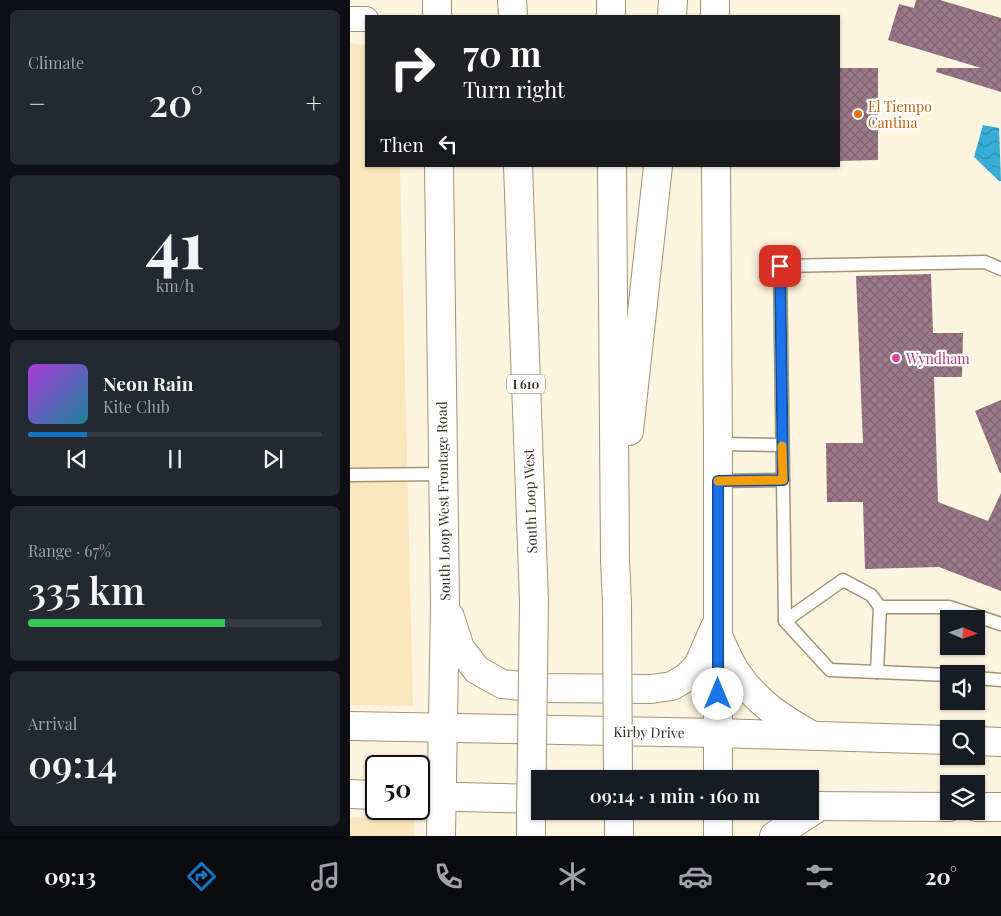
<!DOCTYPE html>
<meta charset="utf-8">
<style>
:root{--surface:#171b24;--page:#242831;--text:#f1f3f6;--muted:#9ea1a6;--line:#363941;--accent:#1773c0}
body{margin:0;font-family:"Playfair Display",serif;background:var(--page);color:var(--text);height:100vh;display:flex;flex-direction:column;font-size:19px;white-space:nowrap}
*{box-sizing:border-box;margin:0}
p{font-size:16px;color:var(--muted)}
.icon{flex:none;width:28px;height:28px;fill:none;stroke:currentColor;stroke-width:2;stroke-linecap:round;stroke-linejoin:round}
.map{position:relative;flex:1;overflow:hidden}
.sheet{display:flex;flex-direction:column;gap:10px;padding:10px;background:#0d0f14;width:350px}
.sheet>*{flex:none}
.hud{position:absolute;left:15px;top:15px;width:475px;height:152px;border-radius:0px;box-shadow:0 1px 4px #0004;background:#202124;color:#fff;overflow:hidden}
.needle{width:32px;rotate:92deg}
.controls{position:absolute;left:590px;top:610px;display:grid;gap:10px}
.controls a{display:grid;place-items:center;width:45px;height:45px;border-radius:0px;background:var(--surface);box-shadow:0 1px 4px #0004;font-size:25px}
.speed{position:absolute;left:15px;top:755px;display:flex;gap:10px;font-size:25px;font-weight:700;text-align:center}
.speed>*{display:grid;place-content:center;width:65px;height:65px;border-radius:50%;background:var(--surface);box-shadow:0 1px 4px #0004;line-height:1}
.speed .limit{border:2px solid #111;border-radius:8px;background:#fff;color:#111}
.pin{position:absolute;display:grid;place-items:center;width:42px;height:42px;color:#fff;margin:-21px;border-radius:10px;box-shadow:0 2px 8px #0006}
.me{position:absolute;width:55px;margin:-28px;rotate:0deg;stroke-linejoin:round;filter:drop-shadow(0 0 4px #0008)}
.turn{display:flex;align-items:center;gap:18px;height:105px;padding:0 15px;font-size:22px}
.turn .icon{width:65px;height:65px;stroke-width:2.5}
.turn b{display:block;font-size:35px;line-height:42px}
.then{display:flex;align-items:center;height:48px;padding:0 15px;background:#0003;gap:10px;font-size:19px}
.big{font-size:38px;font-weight:600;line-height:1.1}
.sheet .widget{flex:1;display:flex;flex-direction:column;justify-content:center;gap:8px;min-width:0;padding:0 18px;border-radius:8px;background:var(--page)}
.sheet .dial{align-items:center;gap:0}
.dial b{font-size:65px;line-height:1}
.song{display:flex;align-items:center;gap:15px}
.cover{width:60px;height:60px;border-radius:8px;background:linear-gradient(135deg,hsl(280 70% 55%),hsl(190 70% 35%))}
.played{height:5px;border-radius:2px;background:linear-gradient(90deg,var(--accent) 20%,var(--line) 20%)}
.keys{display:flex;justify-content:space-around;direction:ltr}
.heat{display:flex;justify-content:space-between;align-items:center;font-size:28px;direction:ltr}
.charge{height:8px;border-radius:4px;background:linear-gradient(90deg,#34c759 67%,var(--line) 0)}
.trip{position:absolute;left:181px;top:770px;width:288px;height:50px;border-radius:0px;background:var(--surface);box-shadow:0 1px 4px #0004;font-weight:600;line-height:50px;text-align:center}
.menu{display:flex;height:80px;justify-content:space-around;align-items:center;background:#090b0e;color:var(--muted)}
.menu .icon{width:35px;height:35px}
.menu .active{color:var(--accent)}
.menu b{font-size:22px;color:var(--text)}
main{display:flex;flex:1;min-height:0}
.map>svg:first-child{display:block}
.built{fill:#fae7bd}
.water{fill:url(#water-waves)}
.building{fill:url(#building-cross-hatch)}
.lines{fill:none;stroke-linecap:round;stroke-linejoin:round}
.service-casing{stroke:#a39475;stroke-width:15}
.minor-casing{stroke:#a39475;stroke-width:26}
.secondary-casing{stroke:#a39475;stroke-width:30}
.motorway-casing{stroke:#a39475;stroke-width:30}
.service{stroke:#fff;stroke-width:12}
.minor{stroke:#fff;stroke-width:24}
.secondary{stroke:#fff;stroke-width:28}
.motorway{stroke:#fff;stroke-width:28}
.motorway-bridge-casing{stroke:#a39475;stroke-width:30;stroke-linecap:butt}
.motorway-bridge{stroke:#fff;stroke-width:28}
.route-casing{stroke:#114b97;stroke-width:12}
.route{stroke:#1a73e8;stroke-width:9}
.slow{stroke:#f59e0b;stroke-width:9}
.food-dot{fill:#e8710a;stroke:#fff;stroke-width:2}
.hotel-dot{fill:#d1479c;stroke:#fff;stroke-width:2}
.labels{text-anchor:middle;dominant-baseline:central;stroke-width:4.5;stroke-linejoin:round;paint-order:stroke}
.shield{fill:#fff;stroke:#747067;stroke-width:1}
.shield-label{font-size:12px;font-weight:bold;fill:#393326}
.food-label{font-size:14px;fill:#c56008;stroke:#fff;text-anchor:start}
.hotel-label{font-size:14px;fill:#b23c85;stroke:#fff;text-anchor:start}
.street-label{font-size:14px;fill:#393326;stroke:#fff}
</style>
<main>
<section class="sheet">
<div class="widget"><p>Climate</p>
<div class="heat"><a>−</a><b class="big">20°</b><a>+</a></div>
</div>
<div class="widget dial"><b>41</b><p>km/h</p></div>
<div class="widget">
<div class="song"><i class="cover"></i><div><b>Neon Rain</b><p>Kite Club</p></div></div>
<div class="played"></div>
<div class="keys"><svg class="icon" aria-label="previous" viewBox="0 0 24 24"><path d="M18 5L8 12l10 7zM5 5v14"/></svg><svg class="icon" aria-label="pause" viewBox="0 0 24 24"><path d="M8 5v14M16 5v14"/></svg><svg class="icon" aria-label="next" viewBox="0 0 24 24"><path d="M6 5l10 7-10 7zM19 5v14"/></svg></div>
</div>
<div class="widget"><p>Range · 67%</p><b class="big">335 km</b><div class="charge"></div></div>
<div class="widget"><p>Arrival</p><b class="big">09:14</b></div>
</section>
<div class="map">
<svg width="651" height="836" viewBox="0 0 651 836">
<defs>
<pattern id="water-waves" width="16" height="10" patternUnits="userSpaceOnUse" patternTransform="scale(1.25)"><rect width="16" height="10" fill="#36add6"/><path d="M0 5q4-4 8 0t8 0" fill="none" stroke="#2f8dad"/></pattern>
<pattern id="building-cross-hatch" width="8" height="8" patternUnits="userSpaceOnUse" patternTransform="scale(1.25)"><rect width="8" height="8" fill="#9a7887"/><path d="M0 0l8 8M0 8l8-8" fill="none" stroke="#7f636e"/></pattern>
</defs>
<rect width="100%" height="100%" fill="#fef5e0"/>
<g class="built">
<path d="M0,43l16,2v121h34l13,540 -63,-1z"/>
<path d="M0,817l64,2v17h-64z"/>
</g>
<path class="water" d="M633,125l16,3 2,53h-2l-25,-24z"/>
<g class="building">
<path d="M566,0h24l61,18v74l-65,-20 1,-4h44l-93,-28 11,-36 15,4z"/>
<path d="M489,68h39v92l-39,1z"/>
<path d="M581,274l2,59h30l-1,44h-28l4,125 50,19 13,-28v98l-62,-24 -74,2 -2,-67h-36l-1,-59h37l-7,-167z"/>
<path d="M651,400v73h-1l-25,-62z"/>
</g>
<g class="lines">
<g class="service-casing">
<g id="service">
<path d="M368,444l64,1"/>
<path d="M0,475l93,-1"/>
<path d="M368,481l65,-1"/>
<path d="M530,607h69l52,17"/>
<path d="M435,621l58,-41 28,15 9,12 -3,65"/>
<path d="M599,675l-119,-5 -45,-49 -5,-355 205,-4 16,7"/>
<path d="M626,678l25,2"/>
</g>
</g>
<g class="minor-casing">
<path id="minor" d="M0,19h16"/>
</g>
<g class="secondary-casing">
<g id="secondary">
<path d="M87,0v16"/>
<path d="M365,0v16"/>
<path d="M89,166l6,438 -4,232"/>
<path d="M366,166l2,278v335"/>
<path d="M100,617l10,31 17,22 25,14 41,4 108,1 21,-3 15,-9 11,-11 17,-39"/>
<path d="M370,640c5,11 10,23 16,32 20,30 45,46 75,63"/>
<path d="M0,726l368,7 231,7"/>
<path d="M626,741l25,1"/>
<path d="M0,794l26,1"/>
<path d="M69,796l121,3"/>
<path d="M460,806l139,1"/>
<path d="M626,807h25"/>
<path d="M368,811v25"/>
<path d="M424,836l46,-30"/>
</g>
</g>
<g class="motorway-casing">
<g id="motorway">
<path d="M162,0l1,16"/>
<path d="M261,0v16"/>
<path d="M322,16l1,-16"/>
<path d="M168,166l16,435"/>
<path d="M262,166l3,393 2,46"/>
<path d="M279,431l29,-265"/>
<path d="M269,811v25"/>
<path d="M181,818v18"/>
</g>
</g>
<use href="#service" class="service"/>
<use href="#minor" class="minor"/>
<use href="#secondary" class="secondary"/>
<use href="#motorway" class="motorway"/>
<g class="motorway-bridge-casing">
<g id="motorway-bridge">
<path d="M267,605l1,174"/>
<path d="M181,818l3,-217"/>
</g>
</g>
<use href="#motorway-bridge" class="motorway-bridge"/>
</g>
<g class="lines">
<g class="route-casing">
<path id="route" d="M368,694v-213l65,-1 -3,-214"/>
</g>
<use href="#route" class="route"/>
<path class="slow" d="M368,481l65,-1 -1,-34"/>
</g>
<circle class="food-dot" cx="508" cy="114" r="5"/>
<circle class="hotel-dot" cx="546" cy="358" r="5"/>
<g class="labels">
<rect class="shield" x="157" y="374.5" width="38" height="19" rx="4"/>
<g class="shield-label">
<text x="176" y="384">I 610</text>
</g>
<g class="food-label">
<text x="518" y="106">El Tiempo<tspan x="518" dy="16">Cantina</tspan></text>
</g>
<g class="hotel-label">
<text x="556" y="358">Wyndham</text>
</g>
<g class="street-label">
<text transform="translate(93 501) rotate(-91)">South Loop West Frontage Road</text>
<text transform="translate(180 501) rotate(-92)">South Loop West</text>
<text transform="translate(299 732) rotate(1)">Kirby Drive</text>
</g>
</g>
</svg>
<div class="controls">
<a><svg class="needle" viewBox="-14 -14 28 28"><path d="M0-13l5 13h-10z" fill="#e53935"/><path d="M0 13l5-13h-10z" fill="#9ea1a6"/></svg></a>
<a><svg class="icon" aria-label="sound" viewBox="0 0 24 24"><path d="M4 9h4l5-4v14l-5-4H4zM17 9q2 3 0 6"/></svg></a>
<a><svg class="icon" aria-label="search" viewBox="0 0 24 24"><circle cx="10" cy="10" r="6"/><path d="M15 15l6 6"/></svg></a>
<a><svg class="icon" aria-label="layers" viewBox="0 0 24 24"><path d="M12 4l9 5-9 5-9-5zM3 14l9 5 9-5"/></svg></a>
</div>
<div class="speed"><div class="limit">50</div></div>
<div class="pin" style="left:430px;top:266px;background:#d93025"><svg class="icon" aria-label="arrive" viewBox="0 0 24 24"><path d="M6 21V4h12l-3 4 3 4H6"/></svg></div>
<svg class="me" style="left:368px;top:694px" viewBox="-20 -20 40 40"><circle r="19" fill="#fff"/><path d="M0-13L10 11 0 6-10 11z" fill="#1a73e8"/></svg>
<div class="trip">09:14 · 1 min · 160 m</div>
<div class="hud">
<div class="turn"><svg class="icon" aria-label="right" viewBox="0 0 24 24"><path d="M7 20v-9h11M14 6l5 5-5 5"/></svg><div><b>70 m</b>Turn right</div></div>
<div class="then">Then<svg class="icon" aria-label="left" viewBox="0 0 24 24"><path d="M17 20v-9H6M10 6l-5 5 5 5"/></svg></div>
</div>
</div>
</main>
<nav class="menu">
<b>09:13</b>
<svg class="icon active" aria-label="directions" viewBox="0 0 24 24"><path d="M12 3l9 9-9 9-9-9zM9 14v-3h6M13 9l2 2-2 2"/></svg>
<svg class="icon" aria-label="music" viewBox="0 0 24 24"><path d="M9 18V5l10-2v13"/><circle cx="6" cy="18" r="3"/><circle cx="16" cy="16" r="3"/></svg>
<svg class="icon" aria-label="phone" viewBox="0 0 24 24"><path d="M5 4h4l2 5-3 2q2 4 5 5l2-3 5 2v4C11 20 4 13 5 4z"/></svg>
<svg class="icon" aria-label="climate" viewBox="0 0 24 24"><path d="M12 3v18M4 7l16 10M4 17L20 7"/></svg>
<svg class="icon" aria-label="car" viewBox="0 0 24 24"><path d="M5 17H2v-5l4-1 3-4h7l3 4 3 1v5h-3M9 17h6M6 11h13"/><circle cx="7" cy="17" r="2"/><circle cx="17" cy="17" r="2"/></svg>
<svg class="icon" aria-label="filters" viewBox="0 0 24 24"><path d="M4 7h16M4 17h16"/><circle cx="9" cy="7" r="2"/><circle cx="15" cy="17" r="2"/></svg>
<b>20°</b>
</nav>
